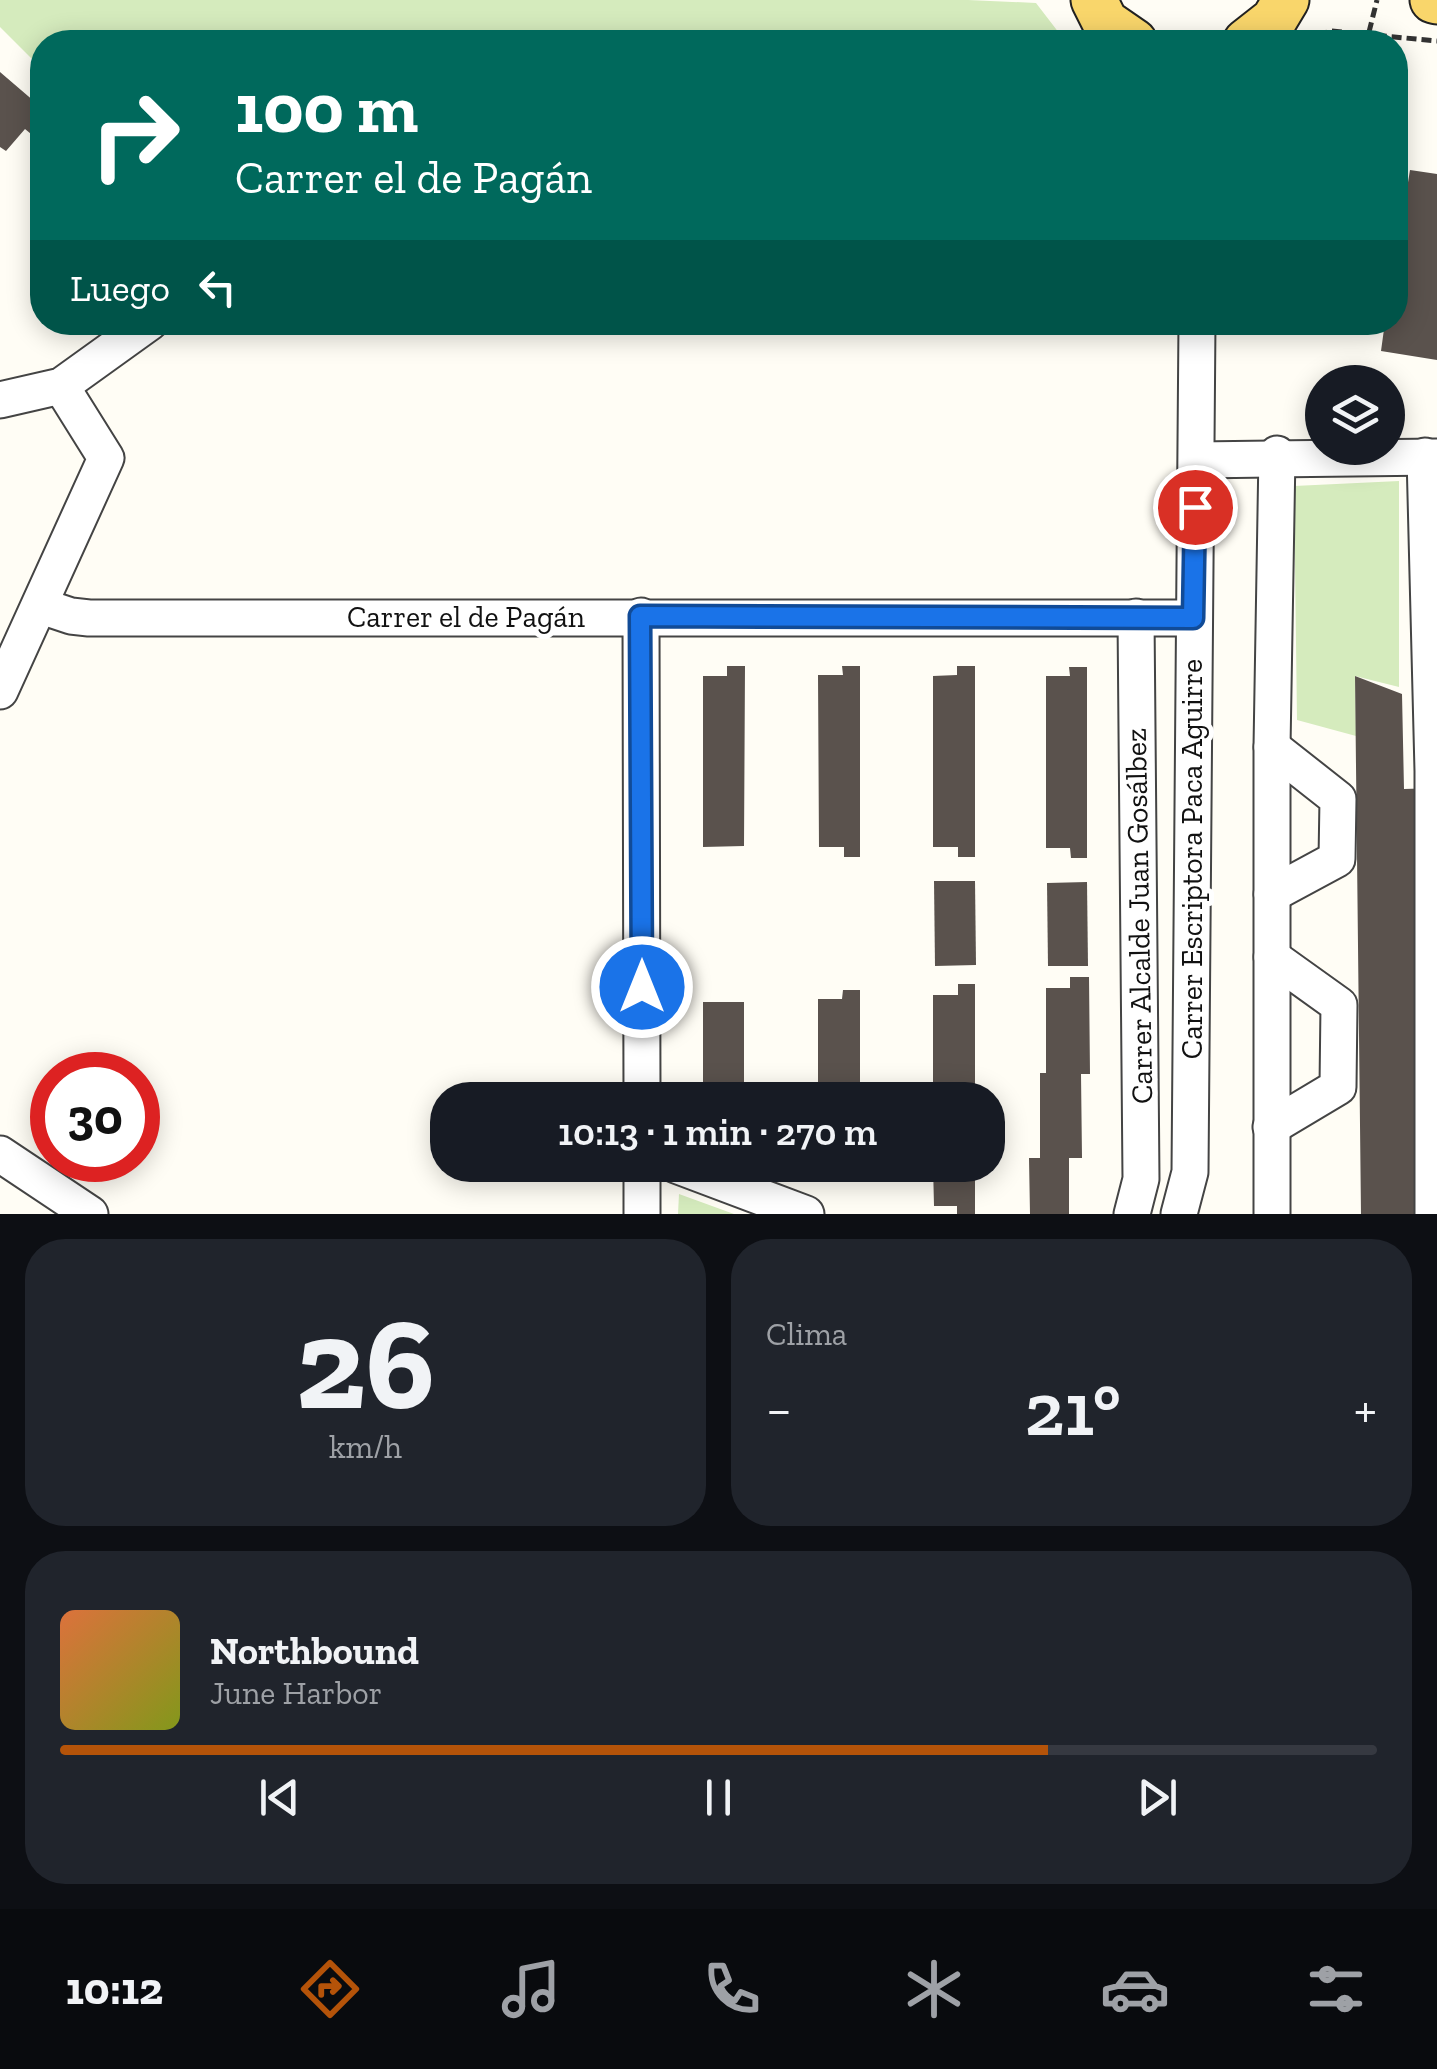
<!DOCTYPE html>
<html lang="es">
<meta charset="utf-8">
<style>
:root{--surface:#171b24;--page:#20242c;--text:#f1f3f6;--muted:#9ea1a6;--line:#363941;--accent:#b45309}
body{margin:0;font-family:"Zilla Slab",serif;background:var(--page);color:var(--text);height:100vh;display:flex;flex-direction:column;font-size:38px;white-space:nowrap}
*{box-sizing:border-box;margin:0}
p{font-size:32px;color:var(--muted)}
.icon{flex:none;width:55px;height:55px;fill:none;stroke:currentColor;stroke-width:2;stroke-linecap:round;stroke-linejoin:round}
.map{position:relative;height:1214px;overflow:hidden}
.panel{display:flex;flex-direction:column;gap:25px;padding:25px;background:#0d0f14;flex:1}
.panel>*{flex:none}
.top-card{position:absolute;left:30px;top:30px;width:1378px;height:305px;border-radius:40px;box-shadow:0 5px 25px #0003;background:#00695c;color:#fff;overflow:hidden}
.fabs{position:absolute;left:1305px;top:365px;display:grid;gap:20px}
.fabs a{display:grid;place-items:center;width:100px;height:100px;border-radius:50%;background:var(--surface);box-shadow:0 5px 25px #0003;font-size:50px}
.speed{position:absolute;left:30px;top:1052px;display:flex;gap:20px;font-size:50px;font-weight:700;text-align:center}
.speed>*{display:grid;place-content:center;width:130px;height:130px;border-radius:50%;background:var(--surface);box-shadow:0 5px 25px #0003;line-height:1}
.speed .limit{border:15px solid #d22;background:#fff;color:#111}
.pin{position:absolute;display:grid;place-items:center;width:85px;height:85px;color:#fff;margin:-42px;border:5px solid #fff;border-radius:50%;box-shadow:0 2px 10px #0007}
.me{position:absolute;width:110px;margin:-55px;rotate:0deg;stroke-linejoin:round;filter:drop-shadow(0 0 8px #0008)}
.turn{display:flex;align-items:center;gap:35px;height:210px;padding:0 40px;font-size:45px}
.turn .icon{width:130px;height:130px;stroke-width:2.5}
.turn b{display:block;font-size:70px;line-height:85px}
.then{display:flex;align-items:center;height:95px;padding:0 40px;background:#0003;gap:20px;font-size:38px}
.big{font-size:75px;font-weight:600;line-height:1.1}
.panel .widget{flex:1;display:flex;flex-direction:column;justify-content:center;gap:15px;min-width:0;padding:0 35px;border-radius:40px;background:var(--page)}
.panel .dial{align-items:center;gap:0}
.dial b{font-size:130px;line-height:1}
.song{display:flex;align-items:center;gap:30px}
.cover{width:120px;height:120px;border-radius:15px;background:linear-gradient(135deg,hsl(20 70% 55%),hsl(70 70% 35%))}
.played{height:10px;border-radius:5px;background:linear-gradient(90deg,var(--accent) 75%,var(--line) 75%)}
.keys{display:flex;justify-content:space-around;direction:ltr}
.heat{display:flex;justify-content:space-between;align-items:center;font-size:55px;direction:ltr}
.panel .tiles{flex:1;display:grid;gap:25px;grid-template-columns:1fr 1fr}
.widget:last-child{grid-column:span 2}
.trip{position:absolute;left:430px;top:1082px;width:575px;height:100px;border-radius:40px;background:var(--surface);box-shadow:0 5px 25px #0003;font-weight:600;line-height:100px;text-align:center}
.tabs{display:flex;height:160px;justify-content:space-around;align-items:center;background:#090b0e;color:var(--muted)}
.tabs .icon{width:70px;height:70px}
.tabs .selected{color:var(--accent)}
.tabs b{font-size:45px;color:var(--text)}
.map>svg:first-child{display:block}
.green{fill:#d5ebbd}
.building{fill:#5a524d}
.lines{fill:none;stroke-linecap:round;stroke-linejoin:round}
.minor-casing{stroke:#444;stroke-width:39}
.major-casing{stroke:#222;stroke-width:49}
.path{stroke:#333;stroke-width:5;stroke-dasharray:10 5;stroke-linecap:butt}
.minor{stroke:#fff;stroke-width:35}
.major{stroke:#f9d66b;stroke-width:45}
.route-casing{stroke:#114b97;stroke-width:25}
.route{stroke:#1a73e8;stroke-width:18}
.labels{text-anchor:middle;stroke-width:10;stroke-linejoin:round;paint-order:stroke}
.street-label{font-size:30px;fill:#111;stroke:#fff}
</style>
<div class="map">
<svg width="1437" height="1214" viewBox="0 0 1437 1214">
<rect width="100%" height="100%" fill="#fffdf5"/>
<!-- green -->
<g class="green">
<path d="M0 0H968L1036 3 1066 42H42V69L0 27Z"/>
<path d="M1399 481V687L1355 676 1356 736 1297 720 1294 486Z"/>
<path d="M679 1194 734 1214H678Z"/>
</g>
<!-- building -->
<g class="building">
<path d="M0 72 42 108V143L25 129 6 151 0 147Z"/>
<path d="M1410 170 1437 174V360L1381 351 1385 322H1395V263Z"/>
<path d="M727 666H745L744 846 703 847V676H727Z"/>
<path d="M842 666H860V857H844V847H819L818 675H843Z"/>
<path d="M957 666H975V857H958V847H933V676L957 675Z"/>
<path d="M1069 667H1087V858H1071L1070 848H1046V676H1070Z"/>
<path d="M1355 676 1402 694 1404 789 1437 788V1214H1361Z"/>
<path d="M934 881H975L976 965 935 966Z"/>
<path d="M1087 882 1088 966H1048L1047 883Z"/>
<path d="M1070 977H1089L1090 1074H1081L1082 1158H1069V1214H1030L1029 1158H1040V1073H1046V988H1070Z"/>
<path d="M958 984H975V1100H933V995H958Z"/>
<path d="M843 990H860V1100H818V999H842Z"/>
<rect x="703" y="1002" width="41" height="98"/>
<path d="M818 1165H860V1181H843L844 1171H818Z"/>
<path d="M933 1165H975V1214H957V1206H934Z"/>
</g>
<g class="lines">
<!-- minor casing -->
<g class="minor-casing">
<g id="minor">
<path d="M0 400 61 386 150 322"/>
<path d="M1425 456 1433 771V1214"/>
<path d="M1197 460 1437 457"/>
<path d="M41 606 71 616 89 618H1193"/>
<path d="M641 616 642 1100"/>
<path d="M0 691 106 458 61 386"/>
<path d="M1272 894 1337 859 1338 799 1272 747"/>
<path d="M1271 1127 1338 1087 1339 1005 1272 957"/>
<path d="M0 1154 90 1214"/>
<path d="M642 1165V1214"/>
<path d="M676 1165 806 1214"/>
<path d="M1132 1214 1141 1179 1136 617"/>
<path d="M1179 1214 1190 1172 1197 322"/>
<path d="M1272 1214V747L1277 454"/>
</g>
</g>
<!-- major casing -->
<g class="major-casing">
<g id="major">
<path d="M1094 0 1105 22 1134 42"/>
<path d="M1433 0 1437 1"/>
<path d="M1246 42 1274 20 1286 0"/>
</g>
</g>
<!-- path -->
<g class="path">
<path d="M1369 32 1377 0"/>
<path d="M1303 39 1331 31 1437 41"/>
</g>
<!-- minor -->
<use href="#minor" class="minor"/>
<!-- major -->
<use href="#major" class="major"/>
</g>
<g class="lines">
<!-- route casing -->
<g class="route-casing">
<path id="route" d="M642 987 640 616 1193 618 1195 507"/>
</g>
<!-- route -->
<use href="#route" class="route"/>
</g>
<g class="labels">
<!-- street labels -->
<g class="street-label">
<text x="466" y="627">Carrer el de Pagán</text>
<text transform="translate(1192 859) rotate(-90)" y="10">Carrer Escriptora Paca Aguirre</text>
<text transform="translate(1139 916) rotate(-91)" y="10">Carrer Alcalde Juan Gosálbez</text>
</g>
</g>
</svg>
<div class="fabs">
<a><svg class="icon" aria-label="layers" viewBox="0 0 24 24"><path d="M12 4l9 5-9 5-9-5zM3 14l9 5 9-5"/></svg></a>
</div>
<div class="speed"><div class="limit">30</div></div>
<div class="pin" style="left:1195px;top:507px;background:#d93025"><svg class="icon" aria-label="arrive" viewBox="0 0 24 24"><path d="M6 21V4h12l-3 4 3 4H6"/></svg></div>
<svg class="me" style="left:642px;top:987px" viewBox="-20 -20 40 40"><circle r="17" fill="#1a73e8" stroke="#fff" stroke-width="3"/><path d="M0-11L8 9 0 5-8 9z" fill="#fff"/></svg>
<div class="trip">10:13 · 1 min · 270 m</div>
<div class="top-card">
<div class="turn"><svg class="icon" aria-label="right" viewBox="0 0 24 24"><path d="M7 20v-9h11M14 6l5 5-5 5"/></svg><div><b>100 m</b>Carrer el de Pagán</div></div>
<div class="then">Luego<svg class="icon" aria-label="left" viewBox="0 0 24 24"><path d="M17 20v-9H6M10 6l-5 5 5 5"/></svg></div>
</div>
</div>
<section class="panel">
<div class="tiles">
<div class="widget dial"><b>26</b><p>km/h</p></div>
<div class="widget"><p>Clima</p>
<div class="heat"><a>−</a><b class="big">21°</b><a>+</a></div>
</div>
<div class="widget">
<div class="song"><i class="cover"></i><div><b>Northbound</b><p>June Harbor</p></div></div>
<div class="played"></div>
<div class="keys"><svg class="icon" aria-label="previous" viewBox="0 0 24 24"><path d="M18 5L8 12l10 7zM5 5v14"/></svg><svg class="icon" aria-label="pause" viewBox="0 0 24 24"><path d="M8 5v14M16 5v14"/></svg><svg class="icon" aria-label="next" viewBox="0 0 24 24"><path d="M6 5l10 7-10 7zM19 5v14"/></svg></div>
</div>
</div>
</section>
<nav class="tabs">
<b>10:12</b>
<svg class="icon selected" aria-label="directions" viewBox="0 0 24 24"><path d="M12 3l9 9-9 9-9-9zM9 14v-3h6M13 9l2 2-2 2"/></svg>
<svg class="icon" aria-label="music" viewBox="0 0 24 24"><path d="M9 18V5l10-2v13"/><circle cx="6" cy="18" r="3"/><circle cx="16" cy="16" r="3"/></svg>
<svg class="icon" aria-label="phone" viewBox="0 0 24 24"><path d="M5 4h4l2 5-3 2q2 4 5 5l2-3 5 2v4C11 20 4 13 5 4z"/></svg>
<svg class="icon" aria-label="climate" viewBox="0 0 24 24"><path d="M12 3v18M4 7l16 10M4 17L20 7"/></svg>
<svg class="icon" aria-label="car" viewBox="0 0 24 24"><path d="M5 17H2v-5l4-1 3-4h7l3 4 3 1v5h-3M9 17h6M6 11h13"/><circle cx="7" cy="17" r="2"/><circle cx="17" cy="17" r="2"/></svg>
<svg class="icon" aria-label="filters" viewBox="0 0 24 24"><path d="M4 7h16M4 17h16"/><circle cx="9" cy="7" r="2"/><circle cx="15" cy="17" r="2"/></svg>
</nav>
